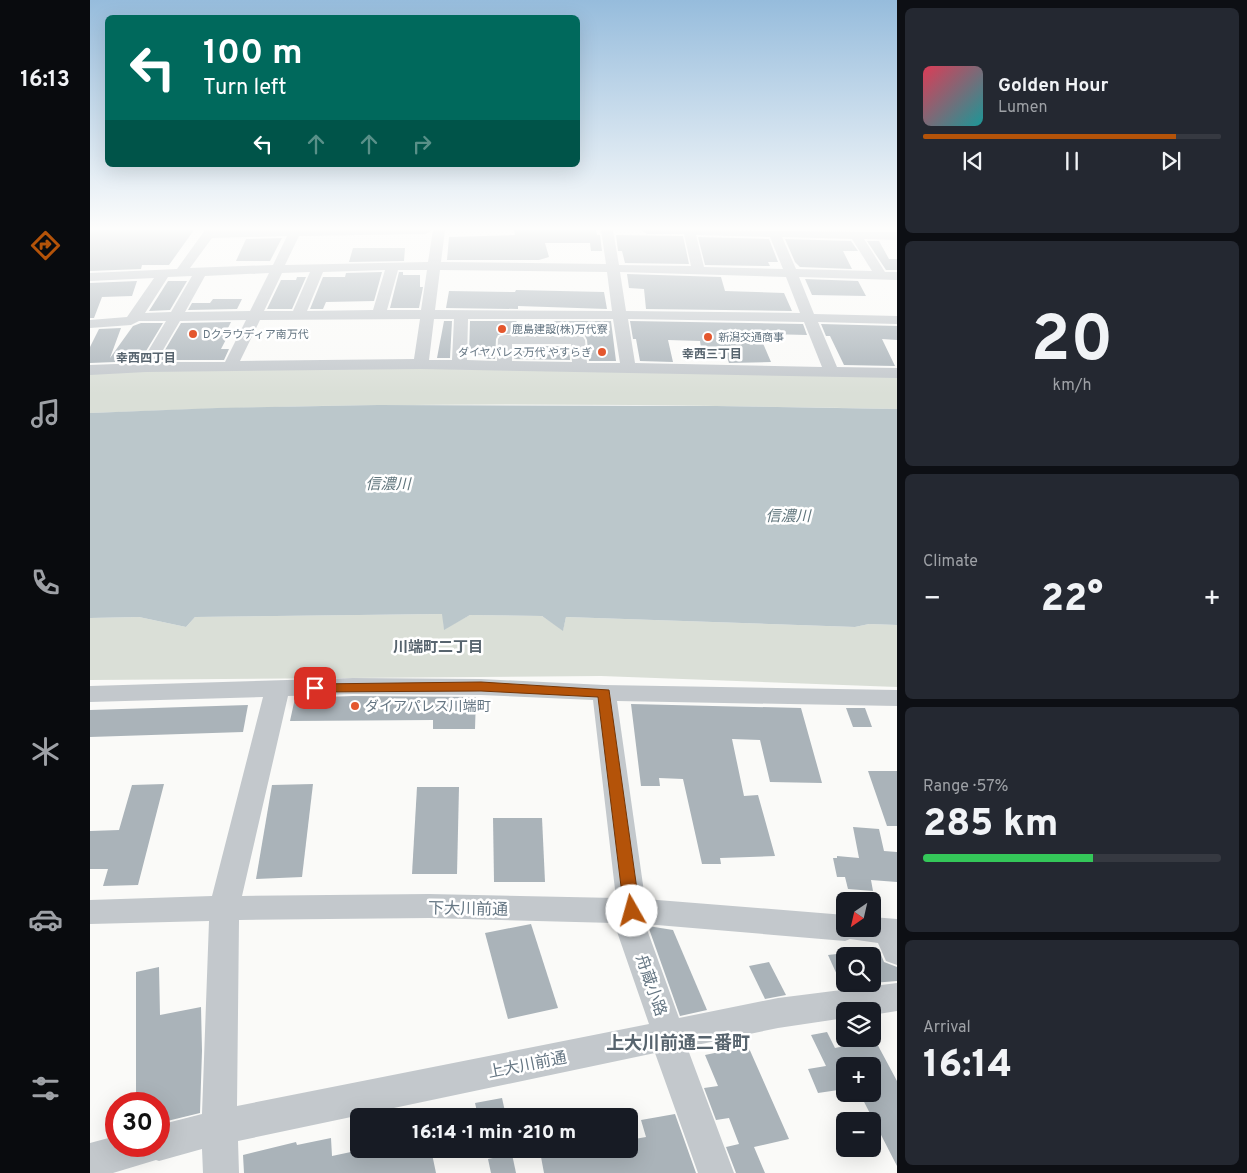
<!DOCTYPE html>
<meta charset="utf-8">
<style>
:root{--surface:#171b24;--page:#242831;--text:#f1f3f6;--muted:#9ea1a6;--line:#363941;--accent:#b45309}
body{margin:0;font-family:Overpass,"Noto Sans JP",sans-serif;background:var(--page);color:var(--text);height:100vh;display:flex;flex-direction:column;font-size:19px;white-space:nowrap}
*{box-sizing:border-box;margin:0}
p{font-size:16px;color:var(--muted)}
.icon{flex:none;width:28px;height:28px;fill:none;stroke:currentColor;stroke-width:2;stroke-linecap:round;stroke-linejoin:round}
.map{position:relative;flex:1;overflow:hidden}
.sheet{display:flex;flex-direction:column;gap:8px;padding:8px;background:#0d0f14;width:350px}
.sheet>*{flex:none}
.banner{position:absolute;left:15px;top:15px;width:475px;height:152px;border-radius:8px;box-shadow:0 5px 20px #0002;background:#00695c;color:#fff;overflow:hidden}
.needle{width:32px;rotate:214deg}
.controls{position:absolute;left:746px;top:892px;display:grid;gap:10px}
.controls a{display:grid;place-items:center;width:45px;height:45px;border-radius:8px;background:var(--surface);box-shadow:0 5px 20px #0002;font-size:25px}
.speed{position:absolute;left:15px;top:1092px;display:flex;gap:10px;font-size:25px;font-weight:700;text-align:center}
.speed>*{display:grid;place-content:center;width:65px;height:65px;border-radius:50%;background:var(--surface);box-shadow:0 5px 20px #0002;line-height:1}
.speed .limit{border:8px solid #d22;background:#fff;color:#111}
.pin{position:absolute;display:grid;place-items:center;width:42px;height:42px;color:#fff;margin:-21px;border-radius:10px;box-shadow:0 2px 8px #0006}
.me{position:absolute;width:55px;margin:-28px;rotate:353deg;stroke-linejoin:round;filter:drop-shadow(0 0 4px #0008)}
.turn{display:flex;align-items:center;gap:18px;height:105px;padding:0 15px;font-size:22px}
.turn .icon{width:65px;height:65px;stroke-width:2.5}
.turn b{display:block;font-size:35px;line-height:42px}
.lanes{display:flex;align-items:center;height:48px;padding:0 15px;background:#0003;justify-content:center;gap:25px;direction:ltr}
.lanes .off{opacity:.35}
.big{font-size:38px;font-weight:800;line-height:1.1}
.sheet .widget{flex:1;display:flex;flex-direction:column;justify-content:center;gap:8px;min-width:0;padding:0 18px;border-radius:8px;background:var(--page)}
.sheet .dial{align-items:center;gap:0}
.dial b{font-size:65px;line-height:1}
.song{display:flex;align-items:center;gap:15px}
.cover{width:60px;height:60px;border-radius:8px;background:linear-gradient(135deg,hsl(350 70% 55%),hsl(180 70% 35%))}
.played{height:5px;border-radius:2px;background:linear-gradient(90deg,var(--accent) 85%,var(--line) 85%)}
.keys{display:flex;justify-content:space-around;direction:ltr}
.heat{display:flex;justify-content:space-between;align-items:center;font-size:28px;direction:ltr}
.charge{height:8px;border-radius:4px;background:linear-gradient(90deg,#34c759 57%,var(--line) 0)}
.trip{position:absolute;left:260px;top:1108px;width:288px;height:50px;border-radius:8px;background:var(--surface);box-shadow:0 5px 20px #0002;font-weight:800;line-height:50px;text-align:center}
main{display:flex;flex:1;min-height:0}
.dock{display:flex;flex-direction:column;width:90px;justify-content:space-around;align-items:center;background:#090b0e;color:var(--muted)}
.dock .icon{width:35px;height:35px}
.dock .selected{color:var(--accent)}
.dock b{font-size:22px;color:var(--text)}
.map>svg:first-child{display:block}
.green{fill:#dadfd7}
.water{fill:#bbc7cb}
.building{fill:#aab3b9}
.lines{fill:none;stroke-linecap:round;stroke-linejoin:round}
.minor{fill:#c3c8cc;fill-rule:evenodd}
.route{fill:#b45309;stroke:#753606}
.poi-dot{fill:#e4572e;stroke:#fff;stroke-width:2}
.labels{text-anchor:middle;stroke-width:5;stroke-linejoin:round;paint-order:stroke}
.far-poi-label{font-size:11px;fill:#657683;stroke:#fff;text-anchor:start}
.far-neighbourhood-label{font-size:12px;font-weight:bold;fill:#57646e;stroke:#fff}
.poi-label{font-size:14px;fill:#657683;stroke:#fff;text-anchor:start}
.water-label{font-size:15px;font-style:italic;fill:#60757c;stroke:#fff}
.neighbourhood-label{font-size:15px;font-weight:bold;fill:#57646e;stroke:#fff}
.near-street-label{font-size:16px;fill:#657683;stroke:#fff}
.near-neighbourhood-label{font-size:18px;font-weight:bold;fill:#57646e;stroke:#fff}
</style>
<main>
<nav class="dock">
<b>16:13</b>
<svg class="icon selected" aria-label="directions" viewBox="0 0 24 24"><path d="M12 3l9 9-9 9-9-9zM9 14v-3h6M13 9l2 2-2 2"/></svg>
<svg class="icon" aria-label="music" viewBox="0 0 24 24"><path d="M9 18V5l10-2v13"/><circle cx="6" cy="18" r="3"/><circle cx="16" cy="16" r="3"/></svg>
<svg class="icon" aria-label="phone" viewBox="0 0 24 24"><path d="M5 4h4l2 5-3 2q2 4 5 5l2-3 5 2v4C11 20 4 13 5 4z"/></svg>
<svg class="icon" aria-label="climate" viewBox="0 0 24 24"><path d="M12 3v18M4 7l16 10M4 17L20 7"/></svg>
<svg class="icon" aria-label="car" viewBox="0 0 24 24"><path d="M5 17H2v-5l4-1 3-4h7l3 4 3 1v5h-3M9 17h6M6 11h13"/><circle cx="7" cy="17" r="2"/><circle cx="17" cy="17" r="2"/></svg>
<svg class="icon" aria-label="filters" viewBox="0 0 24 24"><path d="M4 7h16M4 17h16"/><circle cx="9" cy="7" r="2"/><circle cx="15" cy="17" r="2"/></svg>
</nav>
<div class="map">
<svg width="807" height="1173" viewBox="0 0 807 1173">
<rect width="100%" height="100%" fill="#fafaf8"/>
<!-- green -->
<g class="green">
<path d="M235 368 807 373V409C538 404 269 401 0 413V372Z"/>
<path d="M353 614 354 629 380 615 452 616 473 630 476 617 765 627 779 624 807 625V687L511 676 0 680V618L49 617 96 627 105 617Z"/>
</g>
<!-- water -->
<path class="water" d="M288 405 626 406 807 409V625L779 624 765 627 476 617 473 631 452 616 380 615 354 630 352 614 105 617 96 627 49 617 0 618V413L127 408Z"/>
<!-- building -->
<g class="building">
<path d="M0 230H104L79 265H52L51 269 0 271Z"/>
<path d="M424 230H506L507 235H510L512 251H501L500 243H455L459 257 449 260H357L359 237 425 235Z"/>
<path d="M526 235 593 236 599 264 535 263 532 251H528Z"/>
<path d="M608 237 679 239 688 262H678L680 266 615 265Z"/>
<path d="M192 238 180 261H146L156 239Z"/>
<path d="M695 239 761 241 768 251H753L762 269 710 267 705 262Z"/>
<path d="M777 241H789L799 259H807V270H796Z"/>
<path d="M263 248H315L314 261 259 262Z"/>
<path d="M292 272 284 301 236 302 233 309H220L233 277H255L256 273Z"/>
<path d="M309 272H313V275H330V287H333L329 308H300Z"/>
<path d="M537 274 631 277 635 291 694 293 702 311 556 309 554 289 539 288Z"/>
<path d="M207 277H216L202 309H177L191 280H206Z"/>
<path d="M715 279 768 281 776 296 722 295Z"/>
<path d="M47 281 42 296 12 297 4 318H0V283Z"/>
<path d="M78 281H97L80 310 59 311Z"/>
<path d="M426 290 514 292 517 309 428 306V309L356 308 359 291 425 292Z"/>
<path d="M123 299H152L147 309 98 310 102 303H120Z"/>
<path d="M354 321H362L360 358H347Z"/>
<path d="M380 321H427L426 333 408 335 406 339 405 359H394V355H379Z"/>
<path d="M464 321H521L526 361H499L497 340 495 336 465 334Z"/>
<path d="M540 321 713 324 717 335 678 334 680 342 672 341 681 362 639 363 636 354 612 353 610 341 578 340 583 362 550 361 546 339H543Z"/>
<path d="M141 322 138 328H142L131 349H139L134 360H69L91 323Z"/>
<path d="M51 323H73L50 361 0 363V347L9 329 31 328 20 358 43 326Z"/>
<path d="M731 324 807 326V340L792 339 805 366 754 365 740 336H736Z"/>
<path d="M424 346H479L480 360 424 359Z"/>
<path d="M263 696 386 697 385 729H343V720L200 721 205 698Z"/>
<path d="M541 704 711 708 732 783 680 782 670 740 642 739 654 796 668 795 685 856 630 858 631 864H612L593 779 569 778 570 786H551Z"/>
<path d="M158 705 153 732 0 737V710Z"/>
<path d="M756 708H775L782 727H763Z"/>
<path d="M778 771H807V826H797Z"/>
<path d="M74 784 48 885 13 886 18 869H0V831L29 830 42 785Z"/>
<path d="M223 784 212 877 166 879 182 785Z"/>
<path d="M327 787H369L367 874H322Z"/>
<path d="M403 818H452L455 882H404Z"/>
<path d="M763 827 789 829 794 851 807 852V882L781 880 783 891 758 889 755 877H747L743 858H747V856L769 858Z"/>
<path d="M441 924 468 1008 418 1019 395 933Z"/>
<path d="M558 926 583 930 617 1010 590 1016Z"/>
<path d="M782 950H789L794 962 807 967V981L782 983Z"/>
<path d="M755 953V988H753L738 955Z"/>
<path d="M679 962 696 995 675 999 659 966Z"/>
<path d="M69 967 70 1015 111 1007 112 1051 110 1113 69 1123V1104H46V972Z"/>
<path d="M737 1032 745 1048 785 1040 807 1081V1166L770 1094H782V1066H746L755 1089 728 1093 718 1069 736 1066 721 1035Z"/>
<path d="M658 1046 699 1139 664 1147 675 1173H646L636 1147 649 1144 639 1118 626 1120 614 1088 628 1086 615 1055Z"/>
<path d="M412 1098 416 1116H388L385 1103Z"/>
<path d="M585 1114 606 1173H454L451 1157 495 1149H539V1140L556 1137 551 1120Z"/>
<path d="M241 1138 242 1156 275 1149H341L346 1173H154L153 1155 206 1142 207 1145Z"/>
<path d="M422 1154 426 1173H401L398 1159Z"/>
</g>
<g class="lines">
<!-- minor -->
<g class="minor">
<path d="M115 230H342L336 234 209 236 195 265 338 262 343 230H355L351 262 516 264 511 230H523L529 265 601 266 594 234H557L551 230 807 232V240L774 239 795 272H807V280L709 277 724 314 807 316V324L728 322 747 367 807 368V378L331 369 56 372 0 375V365L51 363 76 321H49L41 325 0 328V320L37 317 64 278 0 281V273L87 269ZM606 235 680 237 693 269 614 267ZM197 236 183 265 100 268 122 238ZM692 237 762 239 782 271 706 269ZM295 270 283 310 217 311 233 272ZM308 270H337L331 310H297ZM350 270 517 272 522 311 345 310ZM220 272 203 311H174L192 273ZM530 272 696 277 710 313 536 311ZM179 273 160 311 95 312 115 276ZM102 276 81 312 55 313 78 277ZM330 319 324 359 150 361 170 320ZM344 319H364L362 360H339ZM378 319H523L530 363H497L495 340 493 337 488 336 415 335 410 336 408 339 407 361 377 360ZM538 319 714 322 732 367 545 363ZM156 320 135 362H66L90 321ZM422 344H481L482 362 422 361Z"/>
<path d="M263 678 391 679 514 685 807 690V706L527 701 555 899 755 915V929H782V917L807 919V965L796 961 788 943 760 939 755 941 555 924 589 1018 688 998 807 983V1011L782 1015V1011H755V1018L688 1028 597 1047 644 1173H608L565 1053 148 1141 149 1173H113L112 1149 69 1161 66 1160 23 1173H0V1143L26 1136V1146H69V1125L112 1114 119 921 0 924V900L122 896 173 697 0 702V686ZM263 694 391 695 503 700 526 898 339 894 152 896 198 696ZM339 918 524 923 559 1024 147 1106 149 920Z"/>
</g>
</g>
<!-- sky -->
<linearGradient id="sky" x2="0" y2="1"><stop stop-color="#96bcdc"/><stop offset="0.58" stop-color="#fdfdfc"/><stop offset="1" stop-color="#fdfdfc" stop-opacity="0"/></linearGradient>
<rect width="807" height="394" fill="url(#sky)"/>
<!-- route -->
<path class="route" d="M391 682 519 690 550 911 548 916 542 918 537 916 534 911 508 697 391 691 225 692 219 688 225 684Z"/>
<!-- markers -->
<g class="poi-dot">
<circle cx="412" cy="329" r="5"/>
<circle cx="103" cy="334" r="5"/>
<circle cx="618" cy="337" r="5"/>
<circle cx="512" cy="352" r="5"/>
<circle cx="265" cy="706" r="5"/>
</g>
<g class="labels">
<!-- far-poi labels -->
<g class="far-poi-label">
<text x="422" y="333">鹿島建設(株)万代寮</text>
<text x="113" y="338">Dクラウディア南万代</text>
<text x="628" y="341">新潟交通商事</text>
<text x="502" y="356" text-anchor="end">ダイヤパレス万代 やすらぎ</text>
</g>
<!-- far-neighbourhood labels -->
<g class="far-neighbourhood-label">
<text x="622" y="358">幸西三丁目</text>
<text x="56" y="362">幸西四丁目</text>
</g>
<!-- poi labels -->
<g class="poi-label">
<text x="275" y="711">ダイアパレス川端町</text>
</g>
<!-- water labels -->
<g class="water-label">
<text x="298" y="489">信濃川</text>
<text x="698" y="521">信濃川</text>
</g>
<!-- neighbourhood labels -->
<g class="neighbourhood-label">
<text x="348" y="652">川端町二丁目</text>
</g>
<!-- near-street labels -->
<g class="near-street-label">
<text transform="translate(378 908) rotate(1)" y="6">下大川前通</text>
<text transform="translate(562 985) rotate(71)" y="6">舟蔵小路</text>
<text transform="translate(437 1064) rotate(-11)" y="6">上大川前通</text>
</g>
<!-- near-neighbourhood labels -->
<g class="near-neighbourhood-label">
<text x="588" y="1049">上大川前通二番町</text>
</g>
</g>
</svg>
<div class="controls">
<a><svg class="needle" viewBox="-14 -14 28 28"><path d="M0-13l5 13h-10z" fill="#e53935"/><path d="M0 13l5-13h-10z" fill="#9ea1a6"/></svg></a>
<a><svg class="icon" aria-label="search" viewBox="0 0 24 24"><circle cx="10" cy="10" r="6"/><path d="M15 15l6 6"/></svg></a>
<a><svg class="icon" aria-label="layers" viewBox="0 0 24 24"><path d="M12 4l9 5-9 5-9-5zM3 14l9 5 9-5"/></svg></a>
<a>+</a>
<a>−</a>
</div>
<div class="speed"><div class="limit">30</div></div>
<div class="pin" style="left:225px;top:688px;background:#d93025"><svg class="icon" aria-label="arrive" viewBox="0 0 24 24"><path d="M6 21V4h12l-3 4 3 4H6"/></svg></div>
<svg class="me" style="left:542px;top:911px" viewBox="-20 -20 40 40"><circle r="19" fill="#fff"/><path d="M0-13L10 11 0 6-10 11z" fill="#b45309"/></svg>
<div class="trip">16:14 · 1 min · 210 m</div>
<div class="banner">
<div class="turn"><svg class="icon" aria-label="left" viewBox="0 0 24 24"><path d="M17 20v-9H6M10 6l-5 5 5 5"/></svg><div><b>100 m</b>Turn left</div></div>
<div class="lanes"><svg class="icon" aria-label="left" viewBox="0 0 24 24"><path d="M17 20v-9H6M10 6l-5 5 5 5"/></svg><svg class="icon off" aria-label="ahead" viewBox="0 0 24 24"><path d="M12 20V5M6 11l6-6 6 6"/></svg><svg class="icon off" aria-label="ahead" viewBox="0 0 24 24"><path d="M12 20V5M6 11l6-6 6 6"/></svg><svg class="icon off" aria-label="right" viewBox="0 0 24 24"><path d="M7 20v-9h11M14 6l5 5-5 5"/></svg></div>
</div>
</div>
<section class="sheet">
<div class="widget">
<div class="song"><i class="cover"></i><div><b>Golden Hour</b><p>Lumen</p></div></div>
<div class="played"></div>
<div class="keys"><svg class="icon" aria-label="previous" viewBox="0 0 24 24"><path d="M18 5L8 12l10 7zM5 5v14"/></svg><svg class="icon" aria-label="pause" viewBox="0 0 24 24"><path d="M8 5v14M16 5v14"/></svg><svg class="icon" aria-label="next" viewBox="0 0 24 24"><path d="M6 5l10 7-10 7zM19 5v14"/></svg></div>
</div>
<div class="widget dial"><b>20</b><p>km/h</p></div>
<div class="widget"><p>Climate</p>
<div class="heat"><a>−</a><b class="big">22°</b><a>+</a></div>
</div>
<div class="widget"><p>Range · 57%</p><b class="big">285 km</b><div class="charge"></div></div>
<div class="widget"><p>Arrival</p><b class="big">16:14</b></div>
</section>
</main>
